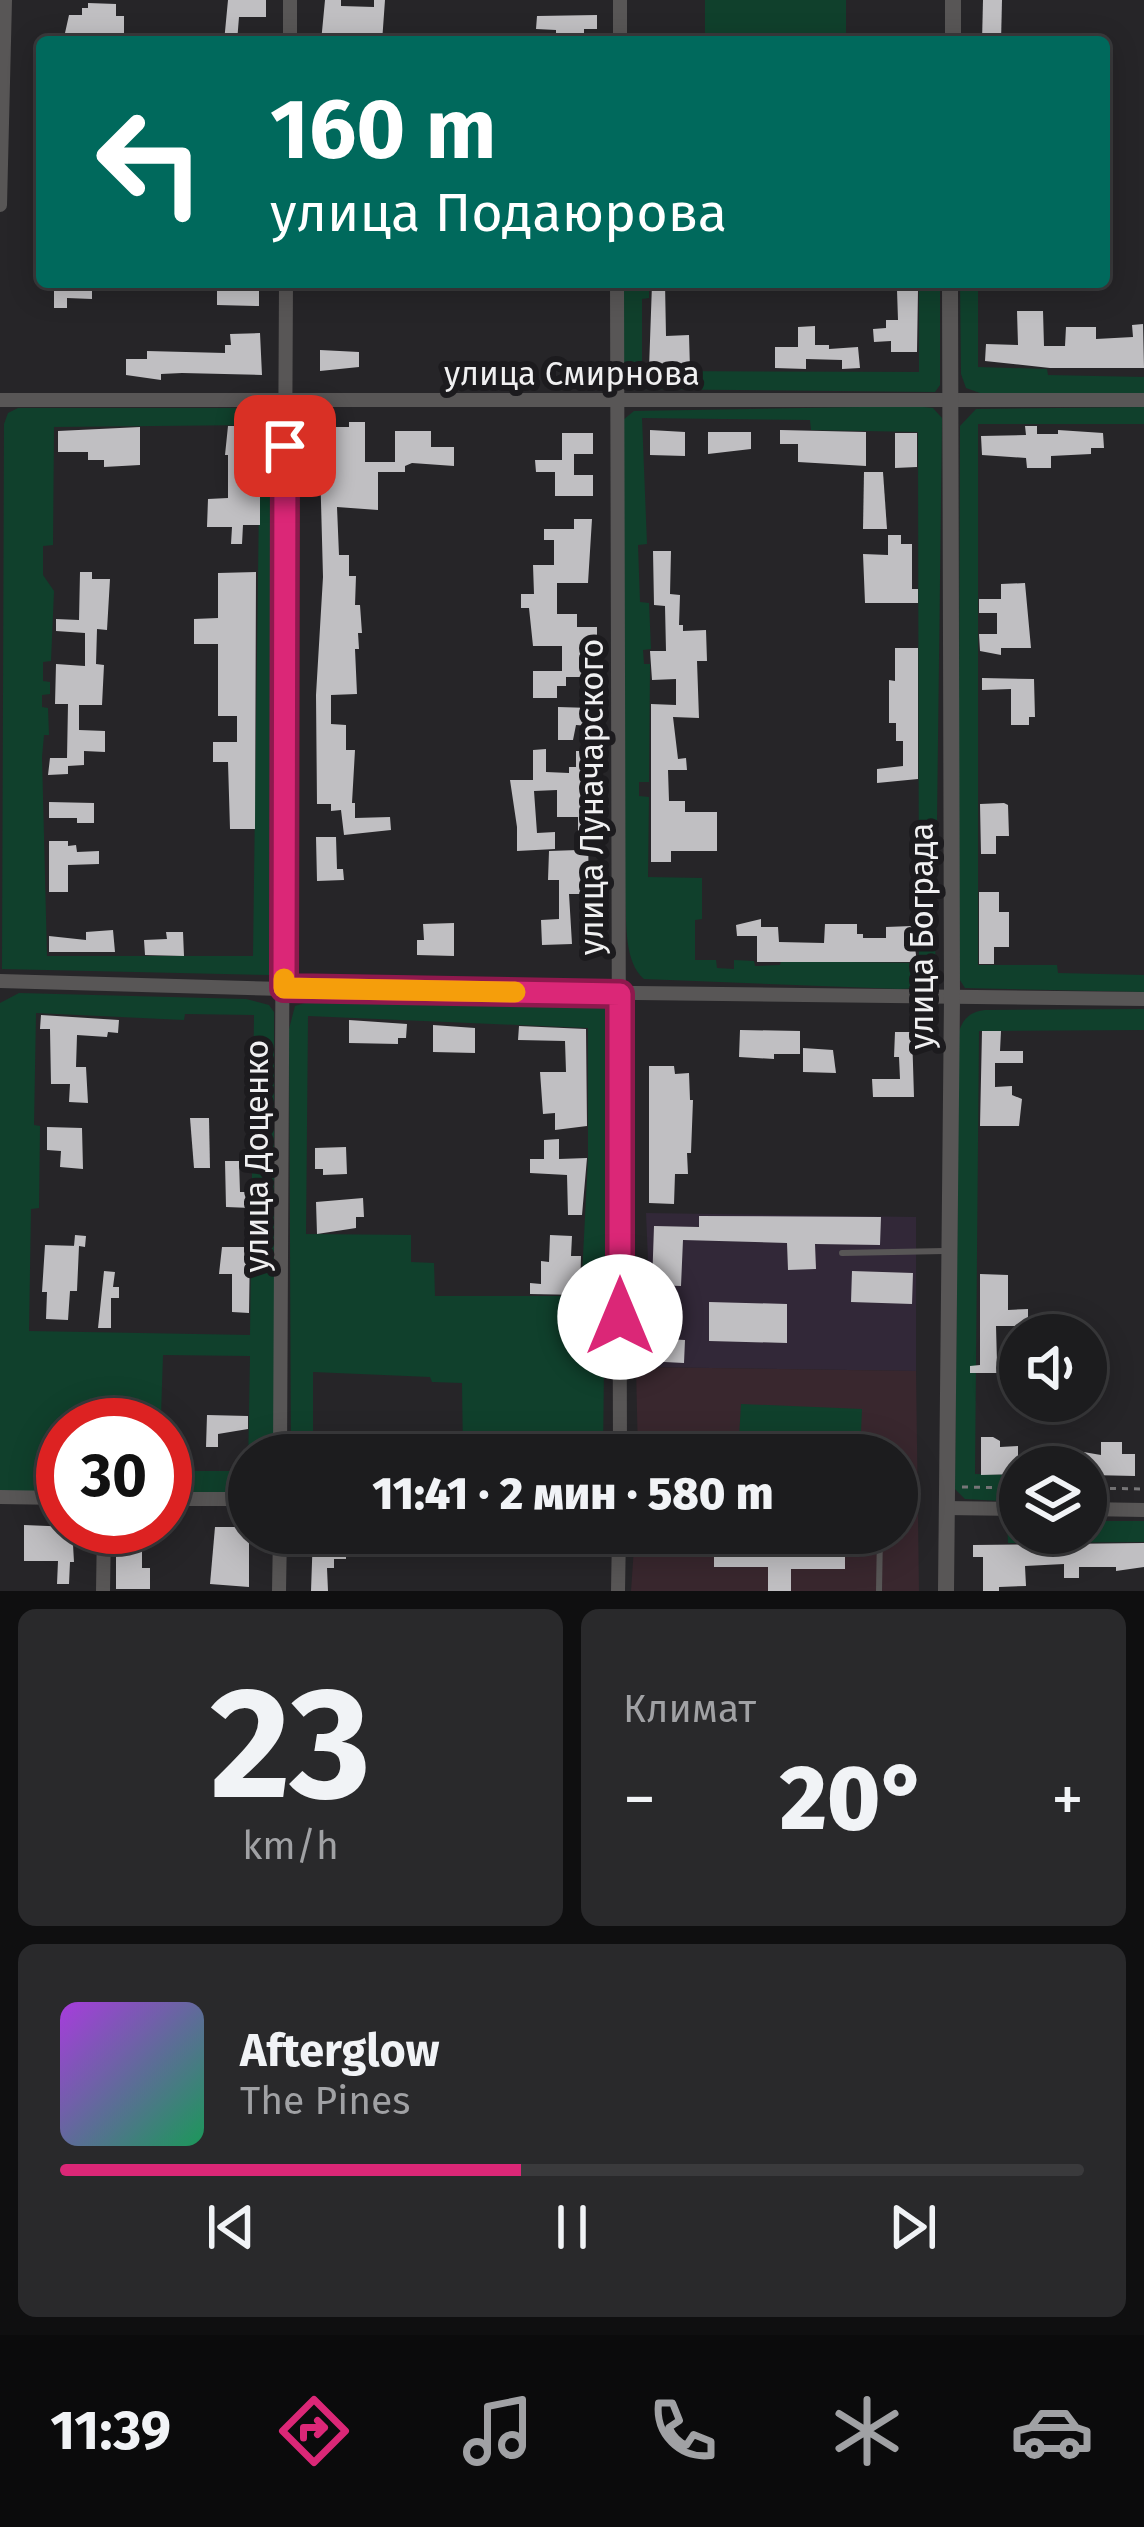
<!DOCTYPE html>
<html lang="ru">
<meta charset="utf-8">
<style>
:root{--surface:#1c1c1e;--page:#29292b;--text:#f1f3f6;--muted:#a0a1a4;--line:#3a3a3c;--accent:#db2777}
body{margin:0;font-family:"Fira Sans",sans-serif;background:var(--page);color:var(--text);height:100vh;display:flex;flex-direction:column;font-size:45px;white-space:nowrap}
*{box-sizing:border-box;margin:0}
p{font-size:39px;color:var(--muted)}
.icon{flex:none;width:66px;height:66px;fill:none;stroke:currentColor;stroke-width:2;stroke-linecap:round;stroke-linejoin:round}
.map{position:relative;height:1591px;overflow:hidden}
.side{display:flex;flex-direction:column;gap:18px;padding:18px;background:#0f0f10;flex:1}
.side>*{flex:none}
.top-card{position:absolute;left:36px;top:36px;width:1074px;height:252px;border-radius:12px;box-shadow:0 6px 30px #0003,0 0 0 3px var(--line);background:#00695c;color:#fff;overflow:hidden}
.tools{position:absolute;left:999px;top:1314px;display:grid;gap:24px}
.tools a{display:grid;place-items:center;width:108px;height:108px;border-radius:50%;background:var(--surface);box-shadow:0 6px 30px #0003,0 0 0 3px var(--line);font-size:60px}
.speed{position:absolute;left:36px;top:1398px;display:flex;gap:24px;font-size:60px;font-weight:700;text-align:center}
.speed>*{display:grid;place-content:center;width:156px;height:156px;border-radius:50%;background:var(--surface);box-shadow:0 6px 30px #0003,0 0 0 3px var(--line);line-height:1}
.speed .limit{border:18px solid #d22;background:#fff;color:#111}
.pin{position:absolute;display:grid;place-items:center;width:102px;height:102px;color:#fff;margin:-51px;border-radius:24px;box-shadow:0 6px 18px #0006}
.me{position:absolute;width:132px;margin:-66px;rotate:0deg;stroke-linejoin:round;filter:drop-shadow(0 0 9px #0008)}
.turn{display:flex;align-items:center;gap:42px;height:252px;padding:0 36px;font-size:54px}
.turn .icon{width:156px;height:156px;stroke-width:2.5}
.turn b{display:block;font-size:84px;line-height:102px}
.big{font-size:90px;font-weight:800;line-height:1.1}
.side .widget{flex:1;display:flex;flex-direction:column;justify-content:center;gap:18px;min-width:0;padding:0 42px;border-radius:18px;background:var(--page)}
.side .dial{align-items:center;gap:0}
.dial b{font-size:156px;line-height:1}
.song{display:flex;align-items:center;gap:36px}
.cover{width:144px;height:144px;border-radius:18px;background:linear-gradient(135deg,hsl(280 70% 55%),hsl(150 70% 35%))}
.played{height:12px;border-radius:6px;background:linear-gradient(90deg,var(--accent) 45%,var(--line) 45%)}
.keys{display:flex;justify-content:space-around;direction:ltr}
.heat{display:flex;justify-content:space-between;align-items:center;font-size:66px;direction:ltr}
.side .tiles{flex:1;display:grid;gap:18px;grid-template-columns:1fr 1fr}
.widget:last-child{grid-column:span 2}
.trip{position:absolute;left:228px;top:1434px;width:690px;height:120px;border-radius:60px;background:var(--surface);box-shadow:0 6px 30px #0003,0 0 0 3px var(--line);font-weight:800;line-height:120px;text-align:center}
.dock{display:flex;height:192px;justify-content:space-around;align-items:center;background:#0b0b0c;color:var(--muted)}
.dock .icon{width:84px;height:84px}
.dock .selected{color:var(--accent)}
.dock b{font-size:54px;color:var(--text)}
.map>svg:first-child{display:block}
.industrial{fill:#322838}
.education{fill:#39272e}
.green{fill:#10402c;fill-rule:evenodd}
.building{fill:#c0bfc2}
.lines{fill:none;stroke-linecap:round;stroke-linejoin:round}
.path{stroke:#777678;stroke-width:3;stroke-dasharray:6 6;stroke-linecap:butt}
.service{stroke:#585656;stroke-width:6}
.minor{stroke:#585656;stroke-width:14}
.tertiary{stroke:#585656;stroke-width:16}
.route-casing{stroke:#8e194d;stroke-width:30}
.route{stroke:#db2777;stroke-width:21}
.slow{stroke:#f59e0b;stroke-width:21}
.labels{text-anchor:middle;stroke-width:12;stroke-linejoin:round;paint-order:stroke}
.street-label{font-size:33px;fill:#f0f0f1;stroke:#1c1b1e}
</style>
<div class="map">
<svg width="1144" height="1591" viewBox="0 0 1144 1591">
<rect width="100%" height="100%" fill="#262528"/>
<!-- industrial -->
<path class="industrial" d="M646 1213 916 1217V1371L636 1367 638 1285 649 1284Z"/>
<!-- education -->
<path class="education" d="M636 1367 916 1371 919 1591H631L635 1533H897V1455H638Z"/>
<!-- green -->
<g class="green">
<path d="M705 0H846V39L705 40Z"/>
<path d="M623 282H649V298L642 299V376H665L666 371 919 372V282H940V385L935 392 626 389 622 382Z"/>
<path d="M960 282H978V367L1047 369 1048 375 1144 377V394L980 393 966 388 961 374Z"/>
<path d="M914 406 933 408 942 418 935 981 923 988 899 989 644 979C624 962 627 924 625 899L623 420 634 411ZM642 418 810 420 811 430 918 432 919 963 781 961 780 965 755 966 754 961 734 960V969L717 968 716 960H695V920L702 919V878L648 877 649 797 639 796V782H649L650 664H644L643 650 651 649 649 603 640 602 638 545 647 544Z"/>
<path d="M1144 407V424H978V965H1057L1058 973 1144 975V992L965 988 958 977 960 426 976 409Z"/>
<path d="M18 408H269L277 413 276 968 270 975 2 969 4 424 8 413ZM260 425 253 956H47L42 757 44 735H49L48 708 42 707V695L50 694V682L43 681V662L51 661 54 591 43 575V546L53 545 54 427Z"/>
<path d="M19 993 246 999 269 1005 274 1012V1455H249V1493H165V1471H248L250 1356 163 1355 161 1415 118 1414 117 1425H63V1492L0 1493V1003ZM36 1013 184 1020 185 1014 254 1015 250 1335 29 1331 31 1209 39 1208 40 1126 34 1125Z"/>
<path d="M315 1000 596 1003 608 1009 603 1455H463L462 1383 432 1382 430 1377 313 1372V1455H291L289 1029 295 1006ZM308 1016 588 1028V1158L581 1296H435L434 1263 411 1262V1235L306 1234Z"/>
<path d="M1144 1009V1030L979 1031 975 1474 1020 1475V1502L965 1499 955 1489 959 1031C964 1017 971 1012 985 1010Z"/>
<path d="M741 1404 862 1409 860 1455H738Z"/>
<path d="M1007 1521H1020V1533H1086V1521H1144V1542L1008 1543Z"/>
</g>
<!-- building -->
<g class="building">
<path d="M228 0H266V17H239L237 42H224Z"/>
<path d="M325 0H341V6L374 7V0H385L382 42H321Z"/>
<path d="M983 0H1002L1001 42H982Z"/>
<path d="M88 3 116 4V16H124V34L100 33V37L84 36V42H63L69 15H82V8H88Z"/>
<path d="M597 15V29H584V35L556 37V30L536 29 537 16Z"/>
<path d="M54 282H92V299L67 298V308H54Z"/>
<path d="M217 282H259V306L217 305Z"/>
<path d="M665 283 666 336 689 335 690 369H649L652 284Z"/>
<path d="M897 290H918L917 352H891V341L874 342 873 329 886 328V320H898Z"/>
<path d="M1017 311H1043L1044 346H1065L1066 327H1096V339L1133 337 1132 325 1143 324 1144 368H1050L985 361 986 344 1018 345Z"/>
<path d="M815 326V345H829V349L858 347 860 368 842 369V360L806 359V369L775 368V347H798V327Z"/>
<path d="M260 333 262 375 182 373 161 374V380L126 375V359H147V351L225 353V345H231L230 334Z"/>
<path d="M320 350 359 352V367L320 371Z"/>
<path d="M349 422H365V462H395V431H431V447H454V466L412 463 405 466V472H378V510L337 507 339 555H349V576H356L355 605H360L362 633H358L359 649H355L357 694 331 695V724L346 725V750H355L352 803H355V818L390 817 391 830 344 835 341 810 331 811V804H317L316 695 323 577 319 427H349Z"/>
<path d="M228 426H260V525H243L242 544H231L232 527H207L208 499 228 498V455H225Z"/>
<path d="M1025 426H1037V434H1058V430L1103 433 1104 448H1091V454L1051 456V468H1027L1026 458 982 455 981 436 1026 435Z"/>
<path d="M140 427V465L104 467V460H88V452H58V431Z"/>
<path d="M650 430 685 432V456L650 455Z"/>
<path d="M780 430 866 432V466L798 462V444H780Z"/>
<path d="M708 432H751V449L708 454Z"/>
<path d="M562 433H593V454H574V475H593V496H555V472H536L535 460H562Z"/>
<path d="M895 433H917V467L895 468Z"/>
<path d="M864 472H883L887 529H863Z"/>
<path d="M574 519H592L588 583H557V614H577V627H597V638H592L591 677H566V686H557V698H533V671H562V646H533L529 608H521V594H534L533 565H554V540H544V529H574Z"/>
<path d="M888 535H901V544H912V589H918V603H865L863 554 888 555Z"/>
<path d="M653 551H671L670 594 680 595 679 625H683V631L706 630 707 661H697L699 718 673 717 678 759 686 758 687 770H668L669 801H685V812H717V851H671V862H651V704L676 705V679L652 680 650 651H666L665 606 654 605Z"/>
<path d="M80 572H92V579H110L107 630 97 629 96 664 104 665 102 705H79V730L105 731V752L84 751V765L68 766V774L48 775 50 758H67L68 704H55L56 664 85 666V633L56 631V619L79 620Z"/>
<path d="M256 572 255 829H230L228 762H213V742H237V716H218V644H194V619L218 618V573Z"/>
<path d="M1025 583 1031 648H1001V655L980 651 979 634H997V613H979V599H1001V584Z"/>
<path d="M895 648H918V779L877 783V769L903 766V741H896V723H889V680L895 681Z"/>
<path d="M982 678 1034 679 1035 717H1029V725H1011V689L982 690Z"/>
<path d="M558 707 591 708 590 726 576 725 573 740H558Z"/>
<path d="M546 749V772L569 773V767H576V751H596L594 814 588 837 589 894H569L572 944 542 945 541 920 559 919V880H548L549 851 578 850V817H557V790L534 791 537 833 555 832V849L517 851V827L510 780H533V750Z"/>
<path d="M49 802 94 803V823H77V818H49Z"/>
<path d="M1004 803 1008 805 1009 836H996V854H981L980 804Z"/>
<path d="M316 837H336L337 869H343L344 880 317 881Z"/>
<path d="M49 841H68V846L76 845 77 852 99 851V864L68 865V892H49Z"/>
<path d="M979 892H999V912H1009V947H994V964H979Z"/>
<path d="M761 919V927H778L779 942 824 943 825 924H857V934H863V938H886V927L912 926 917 962H757V936H737L736 925Z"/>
<path d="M454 923V956L417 955V940H424L423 924Z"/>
<path d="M113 930 115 952H49V936L86 940V932Z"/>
<path d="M166 932H183L184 956 145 955 144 940 167 939Z"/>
<path d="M41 1015 119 1020 118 1033 108 1032 107 1037 77 1035 76 1067H86L88 1103 69 1102 70 1084H51L50 1029H40Z"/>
<path d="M349 1020 407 1024 406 1038H398V1044L349 1043Z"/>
<path d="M433 1025 475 1028V1053L433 1052Z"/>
<path d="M519 1026 586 1029 587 1126 555 1130V1113L543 1114 540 1072H566L565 1041 518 1040Z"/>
<path d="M740 1030 800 1031V1054H774V1059L739 1057Z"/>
<path d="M982 1031H1001L1000 1051H1023V1063H995V1087L1012 1086V1095L1022 1099 1019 1126H980Z"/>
<path d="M895 1032H912L914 1097H873L872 1079H900L899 1057H894Z"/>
<path d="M803 1048 833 1050 836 1073 803 1072Z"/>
<path d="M649 1066H674L675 1074 689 1073 690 1100H693L691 1153H687L688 1174H675L674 1204 649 1203Z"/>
<path d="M190 1118H209L210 1168H194Z"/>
<path d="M47 1127 82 1128 83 1169 60 1167 61 1151 47 1150Z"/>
<path d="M559 1139V1159L587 1158 582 1215H568L567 1175 530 1173V1159H544V1140Z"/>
<path d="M346 1147 347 1174 323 1175V1169H315V1148Z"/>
<path d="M225 1161H239L240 1192H251V1208L226 1207Z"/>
<path d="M363 1198 364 1217H356V1228L317 1234 316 1202Z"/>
<path d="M699 1216 881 1217 880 1245 815 1244 816 1269 788 1270 787 1243 683 1240 681 1286 652 1285 654 1226 699 1227Z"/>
<path d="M75 1235 86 1236 85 1247 79 1246 77 1291H70L68 1320 46 1319 47 1292H42L45 1245 79 1246H74Z"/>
<path d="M550 1235 572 1236 571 1256H581L580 1295 530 1294V1283L541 1284V1261L549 1262Z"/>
<path d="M222 1247H250L249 1313 232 1312V1274H219Z"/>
<path d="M104 1271 115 1272 113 1287H119V1298H111V1328H98Z"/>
<path d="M852 1271 913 1273 912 1304 851 1302Z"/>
<path d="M980 1274 1008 1275V1310L1028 1309V1326H996L997 1363 1009 1361V1373H970V1366L980 1365Z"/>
<path d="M709 1302 787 1304V1343L709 1341Z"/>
<path d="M647 1309 666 1310 665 1339 685 1340 684 1363 645 1361Z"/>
<path d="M207 1415 248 1416V1429L218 1434V1447H206Z"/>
<path d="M981 1437H993L1000 1441V1447L1018 1446V1474L981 1475Z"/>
<path d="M1101 1442H1122V1454H1135V1476L1091 1475V1467H1060V1448L1101 1455Z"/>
<path d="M24 1525 72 1527 74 1562H70L69 1584H57L58 1561H24Z"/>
<path d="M116 1527 142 1530V1568H150V1589H116Z"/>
<path d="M215 1527H249V1587L210 1584Z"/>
<path d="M313 1533H346V1559H334V1568H327L328 1591H311Z"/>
<path d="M714 1540H845V1569H791V1591H768V1567H714Z"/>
<path d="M1144 1543V1567L1116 1571V1567H1079V1578H1064V1564L1025 1566 1026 1586 999 1587V1591H983V1557H973V1545Z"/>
</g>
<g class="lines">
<!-- path -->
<g class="path">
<path d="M962 1487 1020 1488"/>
<path d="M1086 1488 1144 1489"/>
</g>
<!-- service -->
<g class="service">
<path d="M842 1253 944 1251"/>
<path d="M879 1591 880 1533"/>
</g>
<!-- minor -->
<g class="minor">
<path d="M290 42V0"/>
<path d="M620 42V0"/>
<path d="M0 205 5 0"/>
<path d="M617 282 620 1455"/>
<path d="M0 400H1144"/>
<path d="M0 981 284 989 1144 999"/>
<path d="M280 1455 286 282"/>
<path d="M0 1497 63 1498"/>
<path d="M165 1499H249"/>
<path d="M946 1508 1020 1509"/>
<path d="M1086 1509 1144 1510"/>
<path d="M103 1591 104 1527"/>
<path d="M279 1591 280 1533"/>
<path d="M618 1591 619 1533"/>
</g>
<!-- tertiary -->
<g class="tertiary">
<path d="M953 42V0"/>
<path d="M946 1591 952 998 950 282"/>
</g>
</g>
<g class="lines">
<!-- route casing -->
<g class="route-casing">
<path id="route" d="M285 446 284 988 620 994V1317"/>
</g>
<!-- route -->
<use href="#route" class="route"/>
<!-- slow -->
<path class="slow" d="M284 979V988L515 992"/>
</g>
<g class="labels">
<!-- street labels -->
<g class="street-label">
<text x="572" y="385">улица Смирнова</text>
<text transform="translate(591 797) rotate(-90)" y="12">улица Луначарского</text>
<text transform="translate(921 936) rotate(-90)" y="12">улица Бограда</text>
<text transform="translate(256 1156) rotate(-90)" y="12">улица Доценко</text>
</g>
</g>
</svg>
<div class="tools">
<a><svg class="icon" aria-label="sound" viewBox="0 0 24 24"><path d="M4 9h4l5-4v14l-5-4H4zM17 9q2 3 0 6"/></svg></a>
<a><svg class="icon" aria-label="layers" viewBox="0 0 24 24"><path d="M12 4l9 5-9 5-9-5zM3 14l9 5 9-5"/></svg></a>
</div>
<div class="speed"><div class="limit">30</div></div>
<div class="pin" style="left:285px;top:446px;background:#d93025"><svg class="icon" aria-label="arrive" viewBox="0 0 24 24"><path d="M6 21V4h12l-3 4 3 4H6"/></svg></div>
<svg class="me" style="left:620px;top:1317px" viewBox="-20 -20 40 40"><circle r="19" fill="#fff"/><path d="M0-13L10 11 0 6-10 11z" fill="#db2777"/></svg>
<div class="trip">11:41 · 2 мин · 580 m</div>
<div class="top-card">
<div class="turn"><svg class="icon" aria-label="left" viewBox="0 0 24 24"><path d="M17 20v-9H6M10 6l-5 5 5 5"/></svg><div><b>160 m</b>улица Подаюрова</div></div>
</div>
</div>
<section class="side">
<div class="tiles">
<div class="widget dial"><b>23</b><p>km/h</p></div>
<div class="widget"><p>Климат</p>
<div class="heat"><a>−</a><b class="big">20°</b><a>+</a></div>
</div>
<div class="widget">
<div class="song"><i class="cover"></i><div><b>Afterglow</b><p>The Pines</p></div></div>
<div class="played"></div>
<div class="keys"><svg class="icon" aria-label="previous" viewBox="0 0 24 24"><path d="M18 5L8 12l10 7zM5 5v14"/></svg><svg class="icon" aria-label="pause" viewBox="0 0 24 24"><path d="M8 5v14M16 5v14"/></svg><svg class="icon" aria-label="next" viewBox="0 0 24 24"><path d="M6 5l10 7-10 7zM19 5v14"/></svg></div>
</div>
</div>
</section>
<nav class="dock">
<b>11:39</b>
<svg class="icon selected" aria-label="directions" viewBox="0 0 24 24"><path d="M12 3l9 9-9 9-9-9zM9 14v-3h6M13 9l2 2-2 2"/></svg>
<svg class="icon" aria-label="music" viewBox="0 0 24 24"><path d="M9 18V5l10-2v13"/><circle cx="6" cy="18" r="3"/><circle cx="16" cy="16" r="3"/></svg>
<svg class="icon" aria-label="phone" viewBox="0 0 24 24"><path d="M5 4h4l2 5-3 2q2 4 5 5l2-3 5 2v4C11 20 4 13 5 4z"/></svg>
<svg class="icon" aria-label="climate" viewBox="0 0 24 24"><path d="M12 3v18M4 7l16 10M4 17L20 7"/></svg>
<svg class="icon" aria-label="car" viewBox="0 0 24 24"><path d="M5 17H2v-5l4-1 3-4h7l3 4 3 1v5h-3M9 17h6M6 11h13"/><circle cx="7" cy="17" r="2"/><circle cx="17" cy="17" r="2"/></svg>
</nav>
